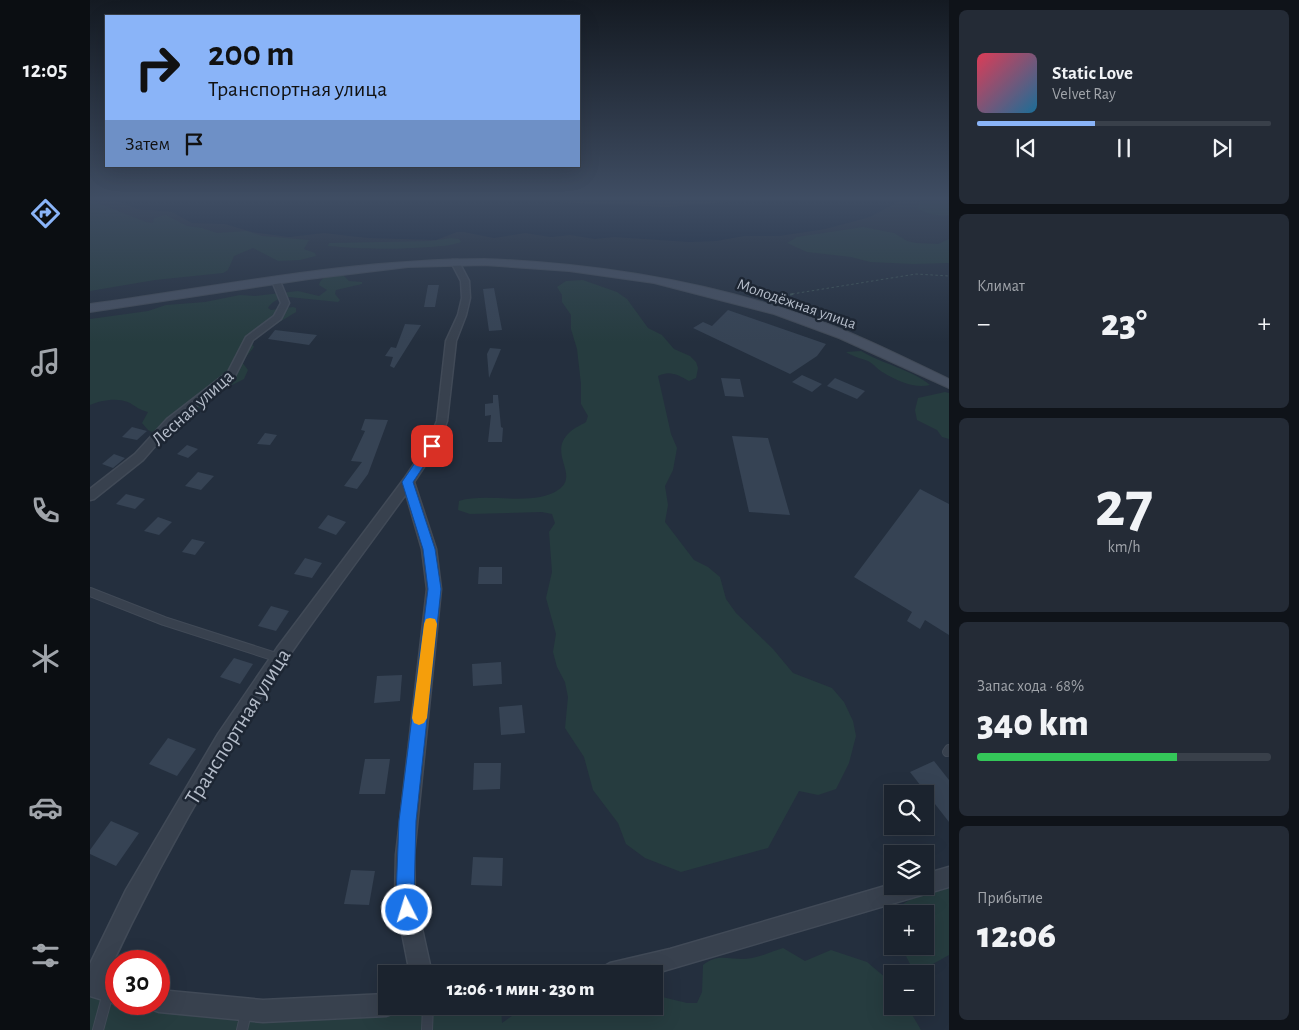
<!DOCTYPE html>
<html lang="ru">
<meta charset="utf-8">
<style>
:root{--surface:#1b232e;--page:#242b36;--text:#f1f3f6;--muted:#a0a4aa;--line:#39404a;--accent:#8ab4f8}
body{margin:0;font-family:"Alegreya Sans",sans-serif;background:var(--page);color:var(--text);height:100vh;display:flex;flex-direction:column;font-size:19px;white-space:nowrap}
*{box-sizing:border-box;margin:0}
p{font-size:16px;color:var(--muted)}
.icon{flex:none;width:28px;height:28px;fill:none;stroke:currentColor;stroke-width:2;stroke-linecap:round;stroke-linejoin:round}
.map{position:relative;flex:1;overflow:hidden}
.side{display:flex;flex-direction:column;gap:10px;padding:10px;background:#0f1319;width:350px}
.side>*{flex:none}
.hud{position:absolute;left:15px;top:15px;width:475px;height:152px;border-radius:0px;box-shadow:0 5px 20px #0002,0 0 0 1px var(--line);background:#8ab4f8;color:#111;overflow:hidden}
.buttons{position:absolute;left:794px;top:785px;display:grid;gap:10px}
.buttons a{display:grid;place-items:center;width:50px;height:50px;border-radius:0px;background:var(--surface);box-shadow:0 5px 20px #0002,0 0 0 1px var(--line);font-size:25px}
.speed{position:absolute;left:15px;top:950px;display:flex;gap:10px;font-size:25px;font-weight:700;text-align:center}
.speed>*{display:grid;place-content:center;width:65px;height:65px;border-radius:50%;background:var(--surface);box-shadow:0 5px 20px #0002,0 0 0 1px var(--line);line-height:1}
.speed .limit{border:8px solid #d22;background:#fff;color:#111}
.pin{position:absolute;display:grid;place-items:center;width:42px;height:42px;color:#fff;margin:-21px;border-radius:10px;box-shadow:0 2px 8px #0006}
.me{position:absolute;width:55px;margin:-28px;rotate:355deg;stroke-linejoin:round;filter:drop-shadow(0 0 4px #0008)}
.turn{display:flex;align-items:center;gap:18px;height:105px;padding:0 20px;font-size:22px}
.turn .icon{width:65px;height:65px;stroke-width:2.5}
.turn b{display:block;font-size:35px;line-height:42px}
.then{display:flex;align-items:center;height:48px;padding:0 20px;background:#0003;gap:10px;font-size:19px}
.big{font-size:38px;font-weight:800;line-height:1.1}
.side .card{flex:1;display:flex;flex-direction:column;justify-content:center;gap:8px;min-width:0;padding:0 18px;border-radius:8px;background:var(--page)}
.side .dial{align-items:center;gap:0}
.dial b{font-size:65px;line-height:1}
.song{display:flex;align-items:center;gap:15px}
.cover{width:60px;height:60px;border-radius:8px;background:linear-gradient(135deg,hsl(350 70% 55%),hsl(200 70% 35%))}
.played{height:5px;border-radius:2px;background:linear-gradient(90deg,var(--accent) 40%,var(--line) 40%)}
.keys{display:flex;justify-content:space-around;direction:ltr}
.heat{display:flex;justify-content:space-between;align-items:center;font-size:28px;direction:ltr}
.charge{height:8px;border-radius:4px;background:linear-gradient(90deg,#34c759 68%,var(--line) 0)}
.trip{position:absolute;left:288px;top:965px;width:285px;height:50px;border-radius:0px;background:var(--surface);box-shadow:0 5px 20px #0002,0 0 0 1px var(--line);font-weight:800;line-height:50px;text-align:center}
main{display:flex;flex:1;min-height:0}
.tab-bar{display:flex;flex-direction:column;width:90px;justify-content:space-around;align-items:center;background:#0b0e12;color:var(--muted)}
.tab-bar .icon{width:35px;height:35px}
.tab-bar .current{color:var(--accent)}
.tab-bar b{font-size:22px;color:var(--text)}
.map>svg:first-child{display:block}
.green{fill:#263c3f}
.water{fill:#17263c}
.building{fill:#364354}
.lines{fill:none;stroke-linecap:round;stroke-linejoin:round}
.lane-far1-casing{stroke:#414a57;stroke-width:10}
.lane-casing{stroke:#414a57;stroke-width:12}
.street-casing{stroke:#414a57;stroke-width:3}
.secondary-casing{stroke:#414a57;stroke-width:2}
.path-far1{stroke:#3f5557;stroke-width:1;stroke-dasharray:2.5 2.5;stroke-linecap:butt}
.path{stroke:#3f5557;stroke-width:2;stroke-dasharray:3 3;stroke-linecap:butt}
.lane-far1{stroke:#38414e;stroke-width:8}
.lane{stroke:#38414e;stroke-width:10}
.street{fill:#38414e;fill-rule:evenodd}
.secondary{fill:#465061;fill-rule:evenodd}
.route{fill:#1a73e8;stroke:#114b97}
.slow{fill:#f59e0b}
.labels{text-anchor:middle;stroke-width:5;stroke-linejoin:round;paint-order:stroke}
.far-street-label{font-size:16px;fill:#b4bcc9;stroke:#1d2633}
.street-label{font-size:19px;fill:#b4bcc9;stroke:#1d2633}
.near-street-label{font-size:22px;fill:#b4bcc9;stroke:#1d2633}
</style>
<main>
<nav class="tab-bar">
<b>12:05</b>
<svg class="icon current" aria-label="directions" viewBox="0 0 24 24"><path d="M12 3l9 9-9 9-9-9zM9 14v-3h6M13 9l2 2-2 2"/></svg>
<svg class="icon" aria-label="music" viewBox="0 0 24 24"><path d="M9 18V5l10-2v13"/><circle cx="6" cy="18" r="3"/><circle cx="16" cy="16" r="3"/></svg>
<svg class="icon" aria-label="phone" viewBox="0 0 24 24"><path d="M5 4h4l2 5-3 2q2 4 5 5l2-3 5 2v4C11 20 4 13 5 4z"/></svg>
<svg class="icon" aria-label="climate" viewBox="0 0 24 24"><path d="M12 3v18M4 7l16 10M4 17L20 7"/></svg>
<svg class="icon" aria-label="car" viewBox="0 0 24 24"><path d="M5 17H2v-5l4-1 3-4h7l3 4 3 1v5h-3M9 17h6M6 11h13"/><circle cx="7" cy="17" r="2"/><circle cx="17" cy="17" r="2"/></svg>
<svg class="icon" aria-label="filters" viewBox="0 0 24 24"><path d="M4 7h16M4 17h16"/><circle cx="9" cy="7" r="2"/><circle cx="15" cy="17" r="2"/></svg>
</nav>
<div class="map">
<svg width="859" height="1030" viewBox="0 0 859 1030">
<rect width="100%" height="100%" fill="#242f3e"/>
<!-- green -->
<g class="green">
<path d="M232 198H460L454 201Z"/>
<path d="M826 198H859V215C848 216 837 215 828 208L830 201Z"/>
<path d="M0 200 56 222 63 223 64 218 76 215 97 226 112 228 127 233 157 231 172 236 219 240 214 249 225 253 226 256 210 260 188 261 163 248 144 256 138 270 133 273 65 280 0 291Z"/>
<path d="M773 227 804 233 817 241 826 243 848 244 859 239V263L823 264 780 262 761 257 717 252 697 243 707 237Z"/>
<path d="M361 238 369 239 371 242C361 246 351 246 340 247 303 250 275 249 238 246L239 243 340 241Z"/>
<path d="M245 274 253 275 259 281 272 282V284L246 290 245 294 250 300 248 302 199 297C191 297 182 301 178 308L181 310 203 307 206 308V312L160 340 164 347 152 362 158 370 154 379 126 393 110 408 86 418 62 432 58 430 52 423 58 412C50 410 46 407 40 403 28 397 11 400 0 405V319L58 311 76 305 115 302 150 295 165 296 208 291 229 296 237 290 229 285C230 278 239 275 245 274Z"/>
<path d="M493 280 527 292 537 299 558 328 572 335 584 349 600 356 606 362 608 368 606 378 599 381C588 375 580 370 568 376L581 434 587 448 583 470 575 486 578 505 575 522 604 560 618 567 630 577 636 599 646 613 683 649 703 673 742 688 754 702 763 721 766 736 759 763 746 789 728 795 709 791 678 848 591 872 555 858 536 844 528 823 503 790 494 757 475 728 478 697 475 682 467 667 463 652 466 634 456 598 462 572 459 532 465 523 462 514 452 512 380 514 368 510 369 501C397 492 444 507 468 490 491 475 456 453 480 432 484 428 491 425 496 422L498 416 491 404V384L487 349 481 329V315L472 302V295L467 287 476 281Z"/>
<path d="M771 351C792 364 821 369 840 385 826 389 807 381 794 373 788 370 784 364 778 361 770 358 764 357 756 352Z"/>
<path d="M855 392 859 393V439L852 437 847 430 827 420 825 410 828 398Z"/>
<path d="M838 888 859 889V955L825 974 811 946H835V914H810V906Z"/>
<path d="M693 948 715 961 741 950 777 962 802 983V1006H817L831 1030H0V985L26 993V1004H69V1001L173 1011 296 1005 411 1006 412 1023 436 1006H564V995L597 1003H607L612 992 613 965C630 951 642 962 662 958 673 956 683 951 693 948Z"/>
</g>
<!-- water -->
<path class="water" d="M20 198H232L323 201 394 199 577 207 682 198H815L780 217 735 229 689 236H654L626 241 600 242 524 237 505 239 480 235 461 237 435 233 404 238 374 232H367L346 240 278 238 234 233 199 237 162 232 135 224 102 223 82 212 47 209Z"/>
<!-- building -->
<g class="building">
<path d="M338 285H349L345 307H334Z"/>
<path d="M404 288 412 330 399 331 393 289Z"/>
<path d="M638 310 736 344 727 356 700 374 603 328 613 322 622 326Z"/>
<path d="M315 324 331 325 304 368 300 366 303 357 295 356 301 347 306 348Z"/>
<path d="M185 330 227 335 219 345 178 339Z"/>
<path d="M400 348 411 349 399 378 397 354Z"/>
<path d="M712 375 732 384 722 392 702 382Z"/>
<path d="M631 378 650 379 654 397 635 396Z"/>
<path d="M745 378 775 391 767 399 737 386Z"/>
<path d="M403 395H408L411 427 413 428 412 442H398L401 415 395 416V404L403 403Z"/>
<path d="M275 419 298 420 278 474 267 489 254 486 272 462 261 461 275 431 271 430Z"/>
<path d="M42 427 57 431 47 440 32 437Z"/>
<path d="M175 433 187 435 180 445 167 444Z"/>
<path d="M642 436 678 438 700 515 659 512Z"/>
<path d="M97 445 108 449 98 458 87 454Z"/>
<path d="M24 454 35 458 23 468 12 464Z"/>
<path d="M108 472 124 476 111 490 95 486Z"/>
<path d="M830 489 859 504V635L835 620 830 629 817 621 822 612 764 577Z"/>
<path d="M36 494 55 499 45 509 26 504Z"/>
<path d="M238 515 256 522 246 535 228 528Z"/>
<path d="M68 517 82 522 69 535 54 531Z"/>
<path d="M102 539 115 542 105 555 92 552Z"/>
<path d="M215 558 232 563 222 578 204 574Z"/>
<path d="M389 567H412V584H388Z"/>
<path d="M181 606 199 611 186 631 168 626Z"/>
<path d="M144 658 163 664 150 684 130 677Z"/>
<path d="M411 662 412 684 383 686 382 664Z"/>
<path d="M312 675 310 701 284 703 287 676Z"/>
<path d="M432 705 435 733 411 735 409 707Z"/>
<path d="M78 738 106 749 87 776 59 764Z"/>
<path d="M275 759H300L295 794H269Z"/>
<path d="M844 761 859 780V822L820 772Z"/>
<path d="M384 763H411L410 789 383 790Z"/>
<path d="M21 821 49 833 26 866 0 854V850Z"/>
<path d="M383 857 413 858 412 886 381 885Z"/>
<path d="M261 870 285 871 279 905 254 904Z"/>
</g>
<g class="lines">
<!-- lane-far1 casing -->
<g class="lane-far1-casing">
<g id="lane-far1">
<path d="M0 592 74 621 189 658"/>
<path d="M857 752 859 749"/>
</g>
</g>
<!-- lane casing -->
<g class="lane-casing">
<g id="lane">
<path d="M8 1030 18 993"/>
<path d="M152 1030 156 1013"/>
<path d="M337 1030 338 1006"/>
</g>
</g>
<!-- street casing -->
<g class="street-casing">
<g id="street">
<path d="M362 260H368L379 281 380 298 376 315 366 341 357 421 348 446 324 482 346 549 351 589 324 855 325 897 342 974H320L305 897 306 855 337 589 332 549 316 494C256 577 194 658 140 745 94 821 52 899 15 979L26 982V1004L0 996V964L36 890 128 734 187 648 314 479 337 445 347 421 356 341 368 315 372 298 371 281 361 262Z"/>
<path d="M183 279 190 281 199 303 191 319 163 340 145 376 85 423 53 460 4 499 0 500V489L45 454 77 419 138 372 156 337 184 316 191 303 182 281Z"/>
<path d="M859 867V887L563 974H510L513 967 520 963 580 949 802 884V886H835V874Z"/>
<path d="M69 990 173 1000 296 994V1006H306L304 1013 296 1016 173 1022 69 1012 61 1009 59 1004H69Z"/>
</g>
</g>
<!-- secondary casing -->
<g class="secondary-casing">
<path id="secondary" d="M394 259C503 263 610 280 713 315 764 332 811 356 859 379V388L749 338 684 314 564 283 479 271 394 265 318 267 219 279 0 312V304C131 286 262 259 394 259Z"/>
</g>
<!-- path-far1 -->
<path class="path-far1" d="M702 294 826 274 859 276"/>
<!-- path -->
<path class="path" d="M693 303 696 296 706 293"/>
<!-- lane-far1 -->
<use href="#lane-far1" class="lane-far1"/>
<!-- lane -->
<use href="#lane" class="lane"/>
<!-- street -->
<use href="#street" class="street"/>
<!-- secondary -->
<use href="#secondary" class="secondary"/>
</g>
<!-- sky -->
<linearGradient id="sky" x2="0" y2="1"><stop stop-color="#141a22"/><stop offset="0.58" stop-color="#3f4d63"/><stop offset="1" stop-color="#3f4d63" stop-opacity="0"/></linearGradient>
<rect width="859" height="342" fill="url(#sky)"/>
<!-- route -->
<path class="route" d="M342 443 347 446 323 482 345 549 351 589 326 821 324 897 326 910 324 917 317 920 311 917 306 897 309 821 338 589 333 549 312 482 338 444Z"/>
<!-- slow -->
<path class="slow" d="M340 618 345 619 347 624 337 718 334 723 329 725 324 723 322 718 334 624 336 619Z"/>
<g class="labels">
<!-- far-street labels -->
<g class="far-street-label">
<text transform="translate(707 303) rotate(19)" y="6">Молодёжная улица</text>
</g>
<!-- street labels -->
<g class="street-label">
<text transform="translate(102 407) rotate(-42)" y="7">Лесная улица</text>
</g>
<!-- near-street labels -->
<g class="near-street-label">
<text transform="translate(147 726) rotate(-58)" y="8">Транспортная улица</text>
</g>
</g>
</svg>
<div class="buttons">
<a><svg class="icon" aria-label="search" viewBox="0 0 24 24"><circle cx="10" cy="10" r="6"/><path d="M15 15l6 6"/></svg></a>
<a><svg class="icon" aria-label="layers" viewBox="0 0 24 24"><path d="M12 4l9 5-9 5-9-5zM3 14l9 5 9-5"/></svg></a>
<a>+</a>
<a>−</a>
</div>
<div class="speed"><div class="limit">30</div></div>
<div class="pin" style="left:342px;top:446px;background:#d93025"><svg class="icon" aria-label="arrive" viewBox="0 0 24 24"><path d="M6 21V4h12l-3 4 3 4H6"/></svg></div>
<svg class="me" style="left:317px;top:910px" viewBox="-20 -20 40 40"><circle r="17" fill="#1a73e8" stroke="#fff" stroke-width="3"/><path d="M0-11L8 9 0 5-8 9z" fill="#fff"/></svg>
<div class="trip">12:06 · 1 мин · 230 m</div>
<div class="hud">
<div class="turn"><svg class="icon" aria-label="right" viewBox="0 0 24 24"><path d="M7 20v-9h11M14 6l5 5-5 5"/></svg><div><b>200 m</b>Транспортная улица</div></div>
<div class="then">Затем<svg class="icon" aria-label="arrive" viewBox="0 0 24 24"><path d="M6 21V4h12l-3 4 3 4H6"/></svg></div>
</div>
</div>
<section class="side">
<div class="card">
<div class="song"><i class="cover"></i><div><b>Static Love</b><p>Velvet Ray</p></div></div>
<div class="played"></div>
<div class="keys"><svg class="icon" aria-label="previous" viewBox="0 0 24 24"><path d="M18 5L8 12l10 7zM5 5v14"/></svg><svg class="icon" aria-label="pause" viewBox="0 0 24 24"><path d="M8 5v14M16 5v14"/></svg><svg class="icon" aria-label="next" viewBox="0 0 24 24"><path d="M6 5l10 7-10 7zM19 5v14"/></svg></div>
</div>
<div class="card"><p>Климат</p>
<div class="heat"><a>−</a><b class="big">23°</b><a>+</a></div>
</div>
<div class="card dial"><b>27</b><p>km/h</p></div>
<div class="card"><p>Запас хода · 68%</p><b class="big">340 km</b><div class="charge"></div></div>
<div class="card"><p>Прибытие</p><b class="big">12:06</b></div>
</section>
</main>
